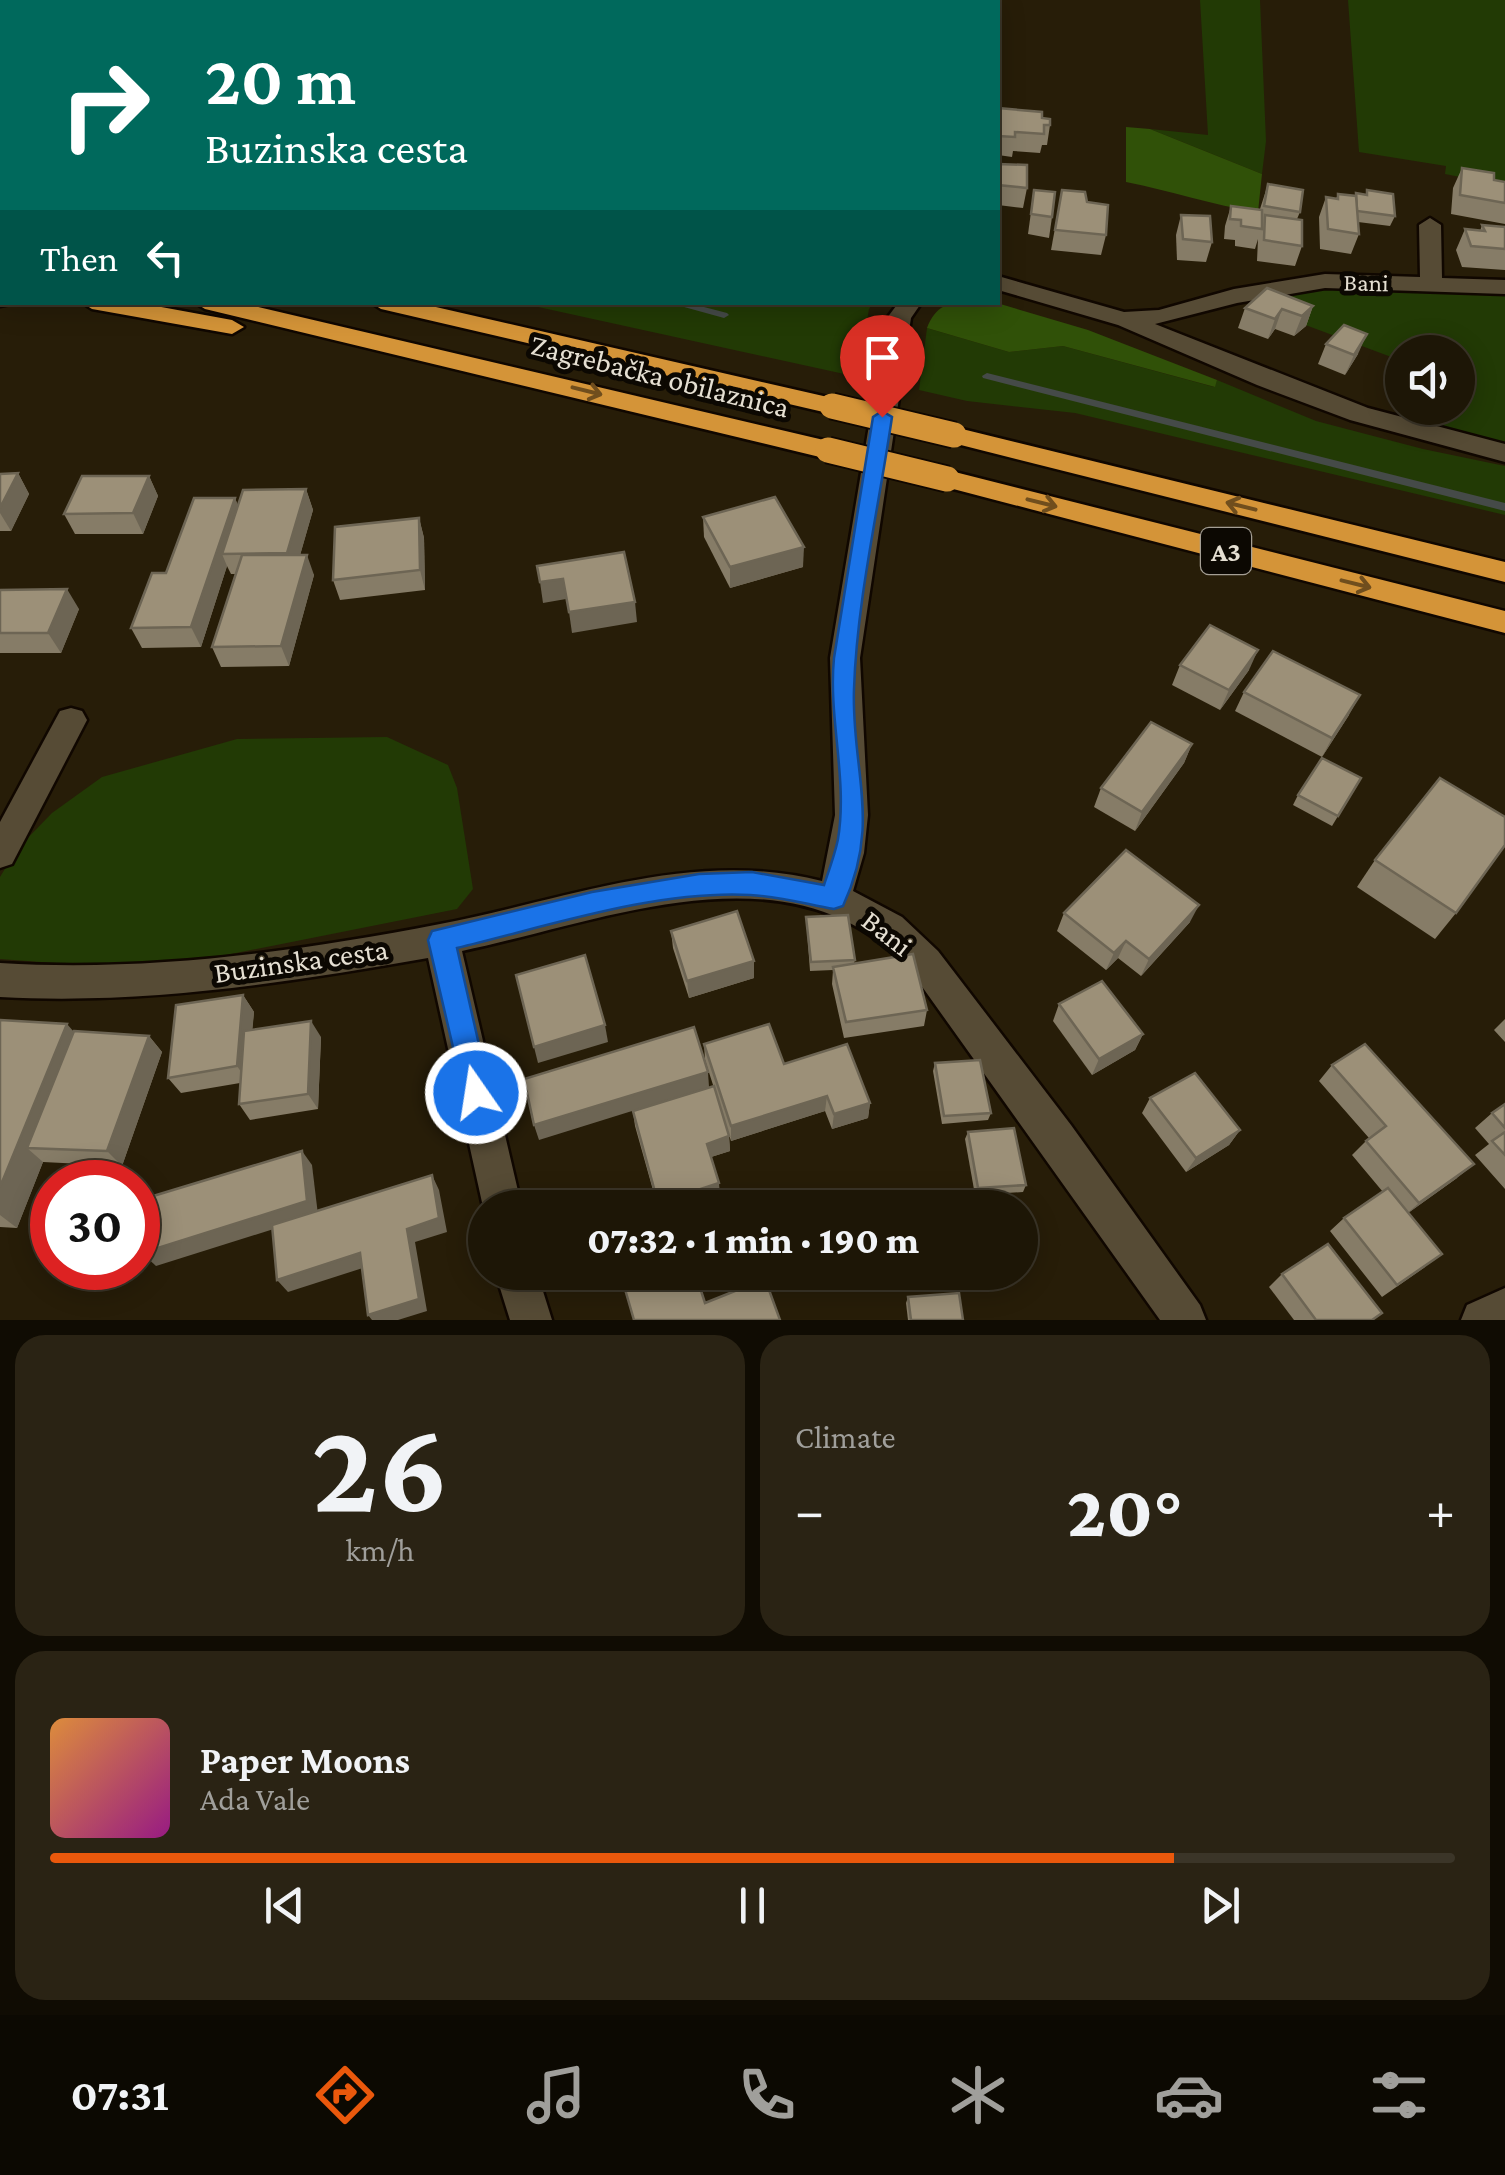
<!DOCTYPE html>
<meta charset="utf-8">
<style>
:root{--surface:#1d1606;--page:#2a2314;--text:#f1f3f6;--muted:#a09f9b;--line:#3b3528;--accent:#ea580c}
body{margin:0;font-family:"Crimson Pro",serif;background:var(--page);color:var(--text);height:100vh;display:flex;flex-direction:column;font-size:38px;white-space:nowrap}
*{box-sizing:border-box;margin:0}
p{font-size:32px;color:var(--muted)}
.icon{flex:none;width:55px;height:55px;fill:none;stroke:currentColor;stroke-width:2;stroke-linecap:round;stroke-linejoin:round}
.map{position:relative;height:1320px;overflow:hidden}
.side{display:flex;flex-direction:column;gap:15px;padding:15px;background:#100c03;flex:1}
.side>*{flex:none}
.hud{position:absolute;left:0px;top:0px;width:1000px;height:305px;box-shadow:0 5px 25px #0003,0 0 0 2px var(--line);background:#00695c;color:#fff;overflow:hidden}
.buttons{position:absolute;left:1385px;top:335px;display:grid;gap:20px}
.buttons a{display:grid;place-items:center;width:90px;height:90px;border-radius:50%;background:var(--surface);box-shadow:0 5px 25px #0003,0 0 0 2px var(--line);font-size:50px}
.speed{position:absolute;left:30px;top:1160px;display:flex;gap:20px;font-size:50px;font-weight:700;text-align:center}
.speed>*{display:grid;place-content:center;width:130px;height:130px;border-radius:50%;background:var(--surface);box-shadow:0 5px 25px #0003,0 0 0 2px var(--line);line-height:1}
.speed .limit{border:15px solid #d22;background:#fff;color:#111}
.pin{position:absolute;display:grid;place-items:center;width:85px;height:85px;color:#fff;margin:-102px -42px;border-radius:50% 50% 50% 0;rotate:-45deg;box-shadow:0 0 10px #0007}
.pin .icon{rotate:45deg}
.me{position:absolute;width:110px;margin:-55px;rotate:347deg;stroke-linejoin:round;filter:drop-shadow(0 0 8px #0008)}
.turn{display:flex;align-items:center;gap:35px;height:210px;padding:0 40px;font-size:45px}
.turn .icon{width:130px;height:130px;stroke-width:2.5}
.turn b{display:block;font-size:70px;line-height:85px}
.then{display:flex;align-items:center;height:95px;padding:0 40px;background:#0003;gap:20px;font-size:38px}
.big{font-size:75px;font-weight:800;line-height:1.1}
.side .card{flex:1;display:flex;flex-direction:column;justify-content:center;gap:15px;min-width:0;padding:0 35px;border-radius:30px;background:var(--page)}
.side .dial{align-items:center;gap:0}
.dial b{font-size:130px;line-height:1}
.song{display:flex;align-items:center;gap:30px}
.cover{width:120px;height:120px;border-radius:15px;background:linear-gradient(135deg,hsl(30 70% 55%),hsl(310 70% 35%))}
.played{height:10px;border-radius:5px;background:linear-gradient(90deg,var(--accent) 80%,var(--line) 80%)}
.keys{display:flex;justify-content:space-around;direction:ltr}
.heat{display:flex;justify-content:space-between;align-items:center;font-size:55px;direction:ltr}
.side .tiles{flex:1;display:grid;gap:15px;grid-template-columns:1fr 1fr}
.card:last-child{grid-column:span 2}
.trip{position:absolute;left:468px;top:1190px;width:570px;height:100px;border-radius:50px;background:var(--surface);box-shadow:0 5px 25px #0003,0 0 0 2px var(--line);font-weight:800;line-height:100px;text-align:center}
.tab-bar{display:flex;height:160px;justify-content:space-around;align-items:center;background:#0c0902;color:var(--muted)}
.tab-bar .icon{width:70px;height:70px}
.tab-bar .active{color:var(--accent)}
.tab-bar b{font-size:45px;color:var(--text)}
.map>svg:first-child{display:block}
.green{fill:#223a05}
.forest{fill:#305108}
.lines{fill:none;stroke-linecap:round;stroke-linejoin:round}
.stream{fill:#454a48;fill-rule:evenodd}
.minor-casing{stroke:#100700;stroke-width:5}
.highway-casing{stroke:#100700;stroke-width:5}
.minor{fill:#564b35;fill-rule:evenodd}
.highway{fill:#d49438;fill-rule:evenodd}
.highway-bridge-casing{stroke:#100700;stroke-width:29;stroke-linecap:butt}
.highway-bridge{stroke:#d49438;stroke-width:25}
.wall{fill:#867c67}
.shaded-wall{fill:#6d6554}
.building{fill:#9c9078;stroke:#6d6554;stroke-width:2.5}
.oneway{stroke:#704e1d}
.route{fill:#1a73e8;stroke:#114b97;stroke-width:2.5}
.labels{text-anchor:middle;stroke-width:10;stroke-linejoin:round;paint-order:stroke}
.far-street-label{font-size:25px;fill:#e5dfd2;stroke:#0c0802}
.shield{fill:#0c0802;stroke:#a49e94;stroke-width:2.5}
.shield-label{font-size:28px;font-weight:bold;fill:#e5dfd2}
.street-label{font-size:30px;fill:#e5dfd2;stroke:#0c0802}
</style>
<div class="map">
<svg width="1505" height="1320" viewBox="0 0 1505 1320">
<rect width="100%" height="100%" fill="#271d08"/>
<!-- green -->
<g class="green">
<path d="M1200 0H1260L1266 141 1262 174 1150 129 1208 135Z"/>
<path d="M1348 0H1505V186L1445 174 1446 166 1359 152Z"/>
<path d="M1368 288 1505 295V445L1433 429V425L1446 421 1451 408H1458L1463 380 1458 378V352H1402V361L1244 302 1287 292Z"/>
<path d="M520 303H873L869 309 858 377Z"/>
<path d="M927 328 1009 352 1063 346 1214 387 1217 380 1316 421 1423 449 1505 466V515L1075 413 967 401 919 390Z"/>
<path d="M387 737 448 765 457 788 473 889 457 909 226 955 108 967 0 959V877L17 849 52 813 102 777 237 739Z"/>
</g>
<!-- forest -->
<g class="forest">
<path d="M1126 127 1150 129 1262 174 1258 212C1212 205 1171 191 1126 182Z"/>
<path d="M997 303 1088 330 1217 380 1215 387 1063 346 1009 352 927 328C940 294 966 302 997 303Z"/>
</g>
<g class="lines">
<!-- stream -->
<g class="stream">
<path d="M0 158 2 159V164H0Z"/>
<path d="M666 302H685L727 313 729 315 724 318Z"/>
<path d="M987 373 1505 503V511L983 378 982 376Z"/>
</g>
<!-- minor casing -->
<g class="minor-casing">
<g id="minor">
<path d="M1430 218 1441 225 1442 278 1505 280V294L1325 288 1237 303 1155 324 1368 408 1505 444V462L1350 420 1257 385 1118 325 998 290V276L1124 312 1159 310 1234 289 1325 274 1420 277 1419 225Z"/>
<path d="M899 302H922L911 318 860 658 868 815 864 853 853 891 902 917 938 951 1071 1125 1200 1305 1206 1320H1160L913 974C797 838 607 921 462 951L522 1208H485V1216L428 958C286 983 145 1005 0 997V963C148 972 295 952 440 924 566 900 692 848 822 881L835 815 830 658 887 318Z"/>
<path d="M71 708 82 711 87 720 12 864 0 868V822L60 711Z"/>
<path d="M495 1272H537L552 1320H510Z"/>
<path d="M1505 1288V1320H1461L1467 1305Z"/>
</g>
</g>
<!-- highway casing -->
<g class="highway-casing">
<g id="highway">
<path d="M60 0H78L79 2H62Z"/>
<path d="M0 211H2V225L0 224Z"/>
<path d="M0 248 2 249V263L0 262Z"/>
<path d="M0 292 2 302 10 304 0 306Z"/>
<path d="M81 302H134L232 320 244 327 232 334 92 309Z"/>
<path d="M194 302H237L828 441 841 450 828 459 205 309Z"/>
<path d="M370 302H414L832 398 845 406 832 414 381 309Z"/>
<path d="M954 427 1505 562V582L945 441 941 435 945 429Z"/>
<path d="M947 470 1505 611V633L938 485 934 479 938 473Z"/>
</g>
</g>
<!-- minor -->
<use href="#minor" class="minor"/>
<!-- highway -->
<use href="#highway" class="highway"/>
<!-- highway-bridge casing -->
<g class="highway-bridge-casing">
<g id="highway-bridge">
<path d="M832 406 954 435"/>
<path d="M828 450 947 479"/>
</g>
</g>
<!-- highway-bridge -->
<use href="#highway-bridge" class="highway-bridge"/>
</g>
<!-- wall -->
<g class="wall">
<path d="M998 108 1042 118 1050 125 1047 145H1042L1040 153 1013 151 1012 157 998 155Z"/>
<path d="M998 164 1027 188 1023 208 998 205V208Z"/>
<path d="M1462 168 1494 180 1505 182V224L1451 214 1453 188Z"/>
<path d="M1268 184 1300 212 1297 219 1302 246 1295 266 1257 261 1258 239 1255 249 1235 246V240L1224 239 1225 226 1231 206 1260 209Z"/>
<path d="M1034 190 1052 217 1049 238 1028 234Z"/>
<path d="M1062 190 1087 202 1106 235 1101 255 1051 250Z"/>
<path d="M1367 190 1395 216 1390 226 1358 222 1359 234 1351 254 1320 249 1319 217 1326 197 1336 199 1338 194 1355 196 1366 195Z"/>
<path d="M1181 215 1212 242 1206 262 1177 260 1176 235Z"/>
<path d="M1482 225 1505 227V270L1462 267 1456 250 1465 229 1480 231Z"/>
<path d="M1313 306 1306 326 1294 336 1275 329 1268 339 1238 328 1245 308Z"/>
<path d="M1326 344 1358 354 1345 375 1318 364Z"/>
<path d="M18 473 29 494 11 531H0V474Z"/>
<path d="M149 476 158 496 143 534H75L64 514Z"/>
<path d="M306 489 313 510 300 555 314 575 289 666 221 667 212 647 236 574H231L227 566 201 647 142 648 131 628 166 573 235 498 238 506Z"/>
<path d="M703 517 803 567 730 588 704 537Z"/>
<path d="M419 518 424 538 425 590 340 600 333 580Z"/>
<path d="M0 590 79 609 61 653H0Z"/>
<path d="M1180 665 1249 670 1220 710 1172 685Z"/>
<path d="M1244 692 1349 715 1322 757 1235 711Z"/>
<path d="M1192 744 1184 763 1135 831 1094 807 1101 788Z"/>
<path d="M1361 778 1332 826 1293 805 1298 795Z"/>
<path d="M1375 860 1456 913 1435 939 1357 887Z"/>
<path d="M1064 913 1190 922 1141 976 1118 958 1106 970 1057 931Z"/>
<path d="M806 917 855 960 854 963 927 1010 924 1026 844 1038 832 984 833 970 810 971Z"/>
<path d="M671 931 754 978 689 998 673 948Z"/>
<path d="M243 995 254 1012 252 1030 321 1037 318 1109 250 1120 239 1104 240 1083 181 1093 168 1078Z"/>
<path d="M1059 1004 1143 1034 1135 1050 1092 1075 1053 1021Z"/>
<path d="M1505 1019V1042L1494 1030Z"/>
<path d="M0 1020 74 1031 149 1036 162 1052 122 1166 43 1162 17 1228 0 1227Z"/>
<path d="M704 1044 784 1064 870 1103 868 1118 832 1129 825 1111 731 1141 705 1060Z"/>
<path d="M935 1063 991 1113 988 1120 942 1124 933 1071Z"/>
<path d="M1332 1065 1457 1178 1408 1213 1425 1267 1382 1297 1330 1231 1344 1218 1383 1192 1352 1155 1369 1138 1319 1081Z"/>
<path d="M1150 1098 1240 1130 1229 1145 1186 1172 1142 1113Z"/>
<path d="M1505 1104V1189L1475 1155 1489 1144 1475 1128 1492 1113Z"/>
<path d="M633 1111 729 1136 730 1151 711 1157 720 1197 688 1208H658L635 1126Z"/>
<path d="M968 1132 1026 1185 1023 1192 975 1195 965 1139Z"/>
<path d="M1282 1274 1372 1320H1294L1269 1287Z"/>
<path d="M908 1297 963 1320H908L906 1303Z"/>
</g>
<!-- shaded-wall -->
<g class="shaded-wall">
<path d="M1313 306 1306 326 1294 336 1302 316Z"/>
<path d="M1282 309 1275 329 1268 339 1275 319Z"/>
<path d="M1367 334 1358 354 1345 375 1354 355Z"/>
<path d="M18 473 29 494 11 531 0 513V508Z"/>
<path d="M149 476 158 496 143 534 133 513Z"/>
<path d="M306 489 313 510 295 573 287 553Z"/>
<path d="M235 498 243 519 222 554 227 566 201 647 191 627Z"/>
<path d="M419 518 424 538 425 590 420 570Z"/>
<path d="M804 547 803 567 730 588V567Z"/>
<path d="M307 555 314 575 289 666 281 646Z"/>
<path d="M563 579 566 599 543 603 540 582Z"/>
<path d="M67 589 79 609 61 653 48 633Z"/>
<path d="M635 602 637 622 572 633 569 612Z"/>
<path d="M1258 650 1249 670 1220 710 1229 690Z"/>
<path d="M1360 695 1349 715 1322 757 1332 738Z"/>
<path d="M1192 744 1184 763 1135 831 1142 812Z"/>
<path d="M1199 905 1190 922 1141 976 1149 959Z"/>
<path d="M1126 941 1118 958 1106 970 1114 953Z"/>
<path d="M754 961V978L689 998 687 981Z"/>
<path d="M243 995 254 1012 248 1082 237 1066Z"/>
<path d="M311 1021 321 1037 318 1109 308 1094Z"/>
<path d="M67 1024 88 1048 27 1148 43 1162 17 1228 0 1215V1187Z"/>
<path d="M605 1025 608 1042 538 1063 534 1047Z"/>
<path d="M1143 1034 1135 1050 1092 1075 1099 1059Z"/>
<path d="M149 1036 162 1052 122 1166 107 1151Z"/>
<path d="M708 1072 709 1087 539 1140 534 1125Z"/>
<path d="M827 1096 825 1111 731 1141V1126Z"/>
<path d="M870 1103 868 1118 832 1129 834 1114Z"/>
<path d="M1240 1130 1229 1145 1186 1172 1196 1158Z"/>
<path d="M729 1136 730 1151 708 1158 707 1144Z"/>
<path d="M302 1151 312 1165 318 1215 156 1266 142 1253Z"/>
<path d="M1474 1164 1457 1178 1404 1216 1419 1203Z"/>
<path d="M432 1175 439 1190 447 1232 415 1242 427 1311 398 1320H372L368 1315Z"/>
<path d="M719 1183 720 1197 688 1208H659L658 1203Z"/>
<path d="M360 1253 369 1266 288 1292 277 1280Z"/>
</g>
<!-- building -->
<g class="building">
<path d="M153 0H186L184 2H154Z"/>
<path d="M439 0H600L598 2H436Z"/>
<path d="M998 108 1042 112V118L1050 119V125H1044V134L1015 132V137L998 136Z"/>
<path d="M998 164 1027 165V188L998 185Z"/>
<path d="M1462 168 1494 173V180L1505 182V203L1460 195Z"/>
<path d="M1268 184 1303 190 1300 212 1264 206Z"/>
<path d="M1034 190 1055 192 1052 217 1031 214Z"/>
<path d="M1062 190 1085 192 1087 202 1108 205 1106 235 1055 230Z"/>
<path d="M1367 190 1393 194 1395 216 1357 211 1356 193 1367 195Z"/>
<path d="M1338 194 1356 196 1359 234 1328 229 1326 197 1338 199Z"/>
<path d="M1231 206 1262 210V229L1241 226V220L1230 219Z"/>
<path d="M1181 215 1210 216 1212 242 1183 239Z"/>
<path d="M1265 215 1302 220V246L1264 240Z"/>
<path d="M1482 225 1505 227V249L1471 246 1465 229 1485 231Z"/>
<path d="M1267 288 1313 306 1302 316 1282 309 1275 319 1245 308Z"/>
<path d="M1344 325 1367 334 1354 355 1326 344Z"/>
<path d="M18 473 0 508V474Z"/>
<path d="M82 476H149L133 513 64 514Z"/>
<path d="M306 489 287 553 222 554 243 490Z"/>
<path d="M775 497 804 547 730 567 703 517Z"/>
<path d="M194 498H235L191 627 131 628 152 573H166Z"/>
<path d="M419 518 420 570 333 580 335 527Z"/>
<path d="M624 552 635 602 569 612 563 579 540 582 537 566Z"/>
<path d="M242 555H307L281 646 212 647Z"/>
<path d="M67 589 48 633H0V590Z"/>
<path d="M1210 625 1258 650 1229 690 1180 665Z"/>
<path d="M1273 651 1360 695 1332 738 1244 692Z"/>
<path d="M1151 722 1192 744 1142 812 1101 788Z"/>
<path d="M1322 758 1361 778 1338 816 1298 795Z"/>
<path d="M1440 778 1505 817V845L1456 913 1375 860Z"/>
<path d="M1126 850 1199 905 1149 959 1126 941 1114 953 1064 913Z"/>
<path d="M737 911 754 961 687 981 671 931Z"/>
<path d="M848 915 855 960 811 962 806 917Z"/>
<path d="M913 954 927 1010 846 1022 833 967Z"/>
<path d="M585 955 605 1025 534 1047 516 975Z"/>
<path d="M1102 981 1143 1034 1099 1059 1059 1004Z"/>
<path d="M243 995 237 1066 168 1078 176 1005Z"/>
<path d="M0 1020 67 1024 0 1187Z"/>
<path d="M311 1021 308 1094 239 1104 244 1031Z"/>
<path d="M769 1024 784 1064 847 1044 870 1103 834 1114 827 1096 731 1126 704 1044Z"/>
<path d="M694 1027 708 1072 534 1125 524 1079Z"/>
<path d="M74 1031 149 1036 107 1151 27 1148Z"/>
<path d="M1365 1044 1474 1164 1419 1203 1366 1141 1386 1126 1332 1065Z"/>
<path d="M980 1060 991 1113 944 1116 935 1063Z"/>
<path d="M1195 1073 1240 1130 1196 1158 1150 1098Z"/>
<path d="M714 1086 729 1136 707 1144 719 1183 658 1203 633 1111Z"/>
<path d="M1505 1104V1128L1492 1113Z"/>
<path d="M1014 1128 1026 1185 978 1188 968 1132Z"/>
<path d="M1505 1132V1155L1492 1141Z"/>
<path d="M302 1151 307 1201 142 1253 140 1200Z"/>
<path d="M432 1175 439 1218 407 1229 419 1299 368 1315 360 1253 277 1280 272 1225Z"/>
<path d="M1388 1188 1442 1254 1397 1285 1344 1218Z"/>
<path d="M1328 1244 1382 1313 1372 1320H1316L1282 1274Z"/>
<path d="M620 1272H695L705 1303 765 1279 780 1320H634Z"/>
<path d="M959 1293 963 1320H911L908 1297Z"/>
</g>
<!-- one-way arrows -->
<defs><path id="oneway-shaft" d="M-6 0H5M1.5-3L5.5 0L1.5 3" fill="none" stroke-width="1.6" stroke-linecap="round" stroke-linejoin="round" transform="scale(2.5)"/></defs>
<g class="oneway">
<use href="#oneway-shaft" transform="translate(587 391) rotate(14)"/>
<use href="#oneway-shaft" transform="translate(1042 503) rotate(14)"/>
<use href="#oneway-shaft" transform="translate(1241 506) rotate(-166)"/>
<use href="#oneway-shaft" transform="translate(1356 584) rotate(14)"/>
</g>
<!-- route -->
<path class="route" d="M882 411 892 417C879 507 857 599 854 689 851 770 882 822 843 906L834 909C806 904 778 896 750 895 656 890 549 926 457 948L490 1093 486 1103 476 1107 466 1103 428 940 432 931 592 892 699 874 752 872 824 885C829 870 835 854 838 839 848 779 828 718 834 658L873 417Z"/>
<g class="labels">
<!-- far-street labels -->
<g class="far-street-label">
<text transform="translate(1366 282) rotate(1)" y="9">Bani</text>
</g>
<!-- shield labels -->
<rect class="shield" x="1201" y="528" width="50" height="46" rx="8"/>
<g class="shield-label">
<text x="1226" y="561">A3</text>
</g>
<!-- street labels -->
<g class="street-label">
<text transform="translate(660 376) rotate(14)" y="10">Zagrebačka obilaznica</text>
<text transform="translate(887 933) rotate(38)" y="10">Bani</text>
<text transform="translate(301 961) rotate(-8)" y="10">Buzinska cesta</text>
</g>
</g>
</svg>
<div class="buttons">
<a><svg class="icon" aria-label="sound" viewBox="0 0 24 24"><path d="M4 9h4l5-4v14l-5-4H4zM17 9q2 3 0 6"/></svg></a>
</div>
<div class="speed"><div class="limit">30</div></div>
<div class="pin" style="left:882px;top:417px;background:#d93025"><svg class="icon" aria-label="arrive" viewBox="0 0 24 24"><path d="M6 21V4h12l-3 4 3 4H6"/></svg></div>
<svg class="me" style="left:476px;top:1093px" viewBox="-20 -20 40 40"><circle r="17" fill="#1a73e8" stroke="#fff" stroke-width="3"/><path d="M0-11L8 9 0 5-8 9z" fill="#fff"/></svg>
<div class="trip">07:32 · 1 min · 190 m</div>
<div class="hud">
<div class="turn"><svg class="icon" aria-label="right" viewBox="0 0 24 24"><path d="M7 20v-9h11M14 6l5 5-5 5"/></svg><div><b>20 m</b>Buzinska cesta</div></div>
<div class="then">Then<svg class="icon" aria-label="left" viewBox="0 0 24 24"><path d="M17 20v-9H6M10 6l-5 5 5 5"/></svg></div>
</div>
</div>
<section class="side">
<div class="tiles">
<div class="card dial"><b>26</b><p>km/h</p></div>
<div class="card"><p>Climate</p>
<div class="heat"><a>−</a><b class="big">20°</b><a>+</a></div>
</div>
<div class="card">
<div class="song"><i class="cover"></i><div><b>Paper Moons</b><p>Ada Vale</p></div></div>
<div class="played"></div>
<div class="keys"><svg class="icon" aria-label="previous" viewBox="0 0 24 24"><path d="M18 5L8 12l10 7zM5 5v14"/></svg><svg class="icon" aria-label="pause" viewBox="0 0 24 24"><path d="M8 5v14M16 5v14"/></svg><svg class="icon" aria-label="next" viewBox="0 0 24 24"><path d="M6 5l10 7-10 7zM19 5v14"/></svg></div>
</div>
</div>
</section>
<nav class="tab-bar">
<b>07:31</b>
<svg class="icon active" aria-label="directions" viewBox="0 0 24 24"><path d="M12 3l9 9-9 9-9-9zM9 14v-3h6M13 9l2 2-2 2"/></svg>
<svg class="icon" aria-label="music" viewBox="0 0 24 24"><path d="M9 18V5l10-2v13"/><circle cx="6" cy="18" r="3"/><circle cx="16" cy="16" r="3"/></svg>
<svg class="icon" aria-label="phone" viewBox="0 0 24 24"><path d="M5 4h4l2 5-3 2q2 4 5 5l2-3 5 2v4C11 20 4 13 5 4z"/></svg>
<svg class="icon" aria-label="climate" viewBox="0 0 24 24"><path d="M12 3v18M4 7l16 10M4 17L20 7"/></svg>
<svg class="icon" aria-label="car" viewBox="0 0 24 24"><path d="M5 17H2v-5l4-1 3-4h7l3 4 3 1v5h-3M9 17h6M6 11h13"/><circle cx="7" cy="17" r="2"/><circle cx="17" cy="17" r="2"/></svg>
<svg class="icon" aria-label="filters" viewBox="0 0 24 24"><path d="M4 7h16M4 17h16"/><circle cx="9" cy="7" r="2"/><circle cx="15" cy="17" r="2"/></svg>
</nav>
